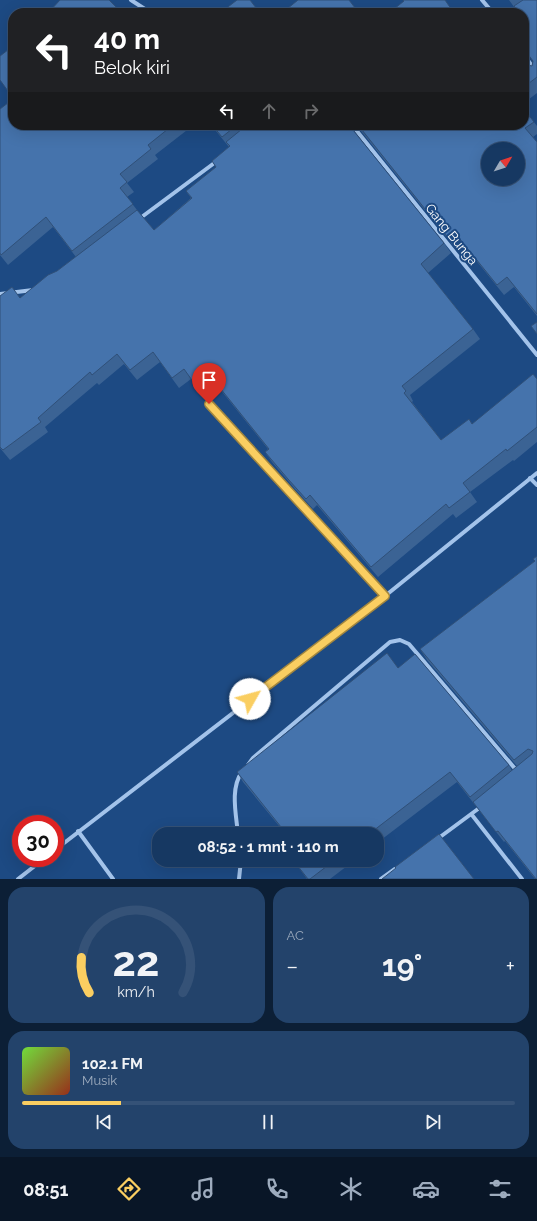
<!DOCTYPE html>
<html lang="id">
<meta charset="utf-8">
<style>
:root{--surface:#163862;--page:#23436b;--text:#f1f3f6;--muted:#9eacbe;--line:#355277;--accent:#face61}
body{margin:0;font-family:Raleway,sans-serif;background:var(--page);color:var(--text);height:100vh;display:flex;flex-direction:column;font-size:15px;white-space:nowrap}
*{box-sizing:border-box;margin:0}
p{font-size:13px;color:var(--muted)}
.icon{flex:none;width:22px;height:22px;fill:none;stroke:currentColor;stroke-width:2;stroke-linecap:round;stroke-linejoin:round}
.map{position:relative;height:879px;overflow:hidden}
.drawer{display:flex;flex-direction:column;gap:8px;padding:8px;background:#0c1f36;flex:1}
.drawer>*{flex:none}
.hud{position:absolute;left:8px;top:8px;width:521px;height:122px;border-radius:16px;box-shadow:0 4px 16px #0002,0 0 0 1px var(--line);background:#202124;color:#fff;overflow:hidden}
.needle{width:26px;rotate:51deg}
.buttons{position:absolute;left:481px;top:142px;display:grid;gap:8px}
.buttons a{display:grid;place-items:center;width:44px;height:44px;border-radius:50%;background:var(--surface);box-shadow:0 4px 16px #0002,0 0 0 1px var(--line);font-size:20px}
.speed{position:absolute;left:12px;top:815px;display:flex;gap:8px;font-size:20px;font-weight:700;text-align:center}
.speed>*{display:grid;place-content:center;width:52px;height:52px;border-radius:50%;background:var(--surface);box-shadow:0 4px 16px #0002,0 0 0 1px var(--line);line-height:1}
.speed .limit{border:6px solid #d22;background:#fff;color:#111}
.pin{position:absolute;display:grid;place-items:center;width:34px;height:34px;color:#fff;margin:-41px -17px;border-radius:50% 50% 50% 0;rotate:-45deg;box-shadow:0 0 4px #0007}
.pin .icon{rotate:45deg}
.me{position:absolute;width:44px;margin:-22px;rotate:52deg;stroke-linejoin:round;filter:drop-shadow(0 0 3px #0008)}
.turn{display:flex;align-items:center;gap:14px;height:84px;padding:0 20px;font-size:18px}
.turn .icon{width:52px;height:52px;stroke-width:2.5}
.turn b{display:block;font-size:28px;line-height:34px}
.lanes{display:flex;align-items:center;height:38px;padding:0 20px;background:#0003;justify-content:center;gap:20px;direction:ltr}
.lanes .off{opacity:.35}
.big{font-size:30px;font-weight:700;line-height:1.1}
.drawer .card{flex:1;display:flex;flex-direction:column;justify-content:center;gap:6px;min-width:0;padding:0 14px;border-radius:16px;background:var(--page)}
.drawer .dial{align-items:center;gap:0}
.dial svg{height:104px;overflow:visible;fill:none;stroke:var(--line);stroke-width:7;stroke-linecap:round;text-anchor:middle}
.dial text{fill:var(--text);stroke:none}
.song{display:flex;align-items:center;gap:12px}
.cover{width:48px;height:48px;border-radius:6px;background:linear-gradient(135deg,hsl(100 70% 55%),hsl(10 70% 35%))}
.played{height:4px;border-radius:2px;background:linear-gradient(90deg,var(--accent) 20%,var(--line) 20%)}
.keys{display:flex;justify-content:space-around;direction:ltr}
.heat{display:flex;justify-content:space-between;align-items:center;font-size:22px;direction:ltr}
.drawer .tiles{flex:1;display:grid;gap:8px;grid-template-columns:1fr 1fr}
.card:last-child{grid-column:span 2}
.trip{position:absolute;left:152px;top:827px;width:232px;height:40px;border-radius:16px;background:var(--surface);box-shadow:0 4px 16px #0002,0 0 0 1px var(--line);font-weight:700;line-height:40px;text-align:center}
.dock{display:flex;height:64px;justify-content:space-around;align-items:center;background:#091627;color:var(--muted)}
.dock .icon{width:28px;height:28px}
.dock .current{color:var(--accent)}
.dock b{font-size:18px;color:var(--text)}
.map>svg:first-child{display:block}
.lines{fill:none;stroke-linecap:round;stroke-linejoin:round}
.minor{stroke:#a3c3ea;stroke-width:4}
.wall{fill:#3b6394}
.building{fill:#4573ac;stroke:#305078;fill-rule:evenodd}
.route-casing{stroke:#a2863f;stroke-width:10}
.route{stroke:#face61;stroke-width:7}
.labels{text-anchor:middle;stroke-width:4;stroke-linejoin:round;paint-order:stroke}
.street-label{font-size:13px;fill:#fff;stroke:#1d4a83}
</style>
<div class="map">
<svg width="537" height="879" viewBox="0 0 537 879">
<rect width="100%" height="100%" fill="#1d4a83"/>
<g class="lines">
<!-- minor -->
<g class="minor">
<path d="M131 0 151 13"/>
<path d="M482 0 493 13"/>
<path d="M524 55 537 73"/>
<path d="M352 125 537 355"/>
<path d="M139 219 217 161"/>
<path d="M0 294 33 290"/>
<path d="M209 404 385 596"/>
<path d="M530 478 537 485"/>
<path d="M248 765 253 758 390 642 400 640 409 644 517 771"/>
<path d="M472 815 522 879"/>
<path d="M78 831 113 879"/>
<path d="M238 834C236 814 230 788 242 772"/>
<path d="M436 840 482 806"/>
<path d="M55 850 385 596 537 473"/>
<path d="M18 879 45 858"/>
<path d="M239 879 241 860"/>
<path d="M381 879 395 869"/>
</g>
</g>
<!-- wall -->
<g class="wall">
<path d="M509 0H537V93L524 103V61L527 65 532 66 533 61 527 53 524 52V13L517 11Z"/>
<path d="M0 109 13 125H190L191 127 155 155 158 159 127 183 134 192 127 197 137 210 154 230 191 198 186 191 216 167 212 161 229 147 211 125H349L444 243 451 253 428 273 473 329 480 339 410 395 413 401 412 402 441 440 472 424 537 379V442L514 461 513 460 470 492 477 502 456 518 453 514 378 577 317 505 313 509 295 489 272 462 265 452 268 449 215 383 201 393 191 379 179 388 160 362 137 380 124 364 99 385 97 383 45 427 48 432 10 460 0 448V296L20 298 76 257 53 227 8 265 0 255Z"/>
<path d="M524 109 537 126V134L533 137 537 142V316L514 287 504 295 462 243 456 249 356 125H524Z"/>
<path d="M537 556V879H535L505 841 504 842 457 782 377 843V834H282L284 832 243 782 237 772 398 668 509 765 512 771 517 766 427 660 420 649 535 561Z"/>
<path d="M293 860H355L330 879H307Z"/>
</g>
<!-- building -->
<g class="building">
<path d="M60 0H109L122 13H48Z"/>
<path d="M237 0H250L260 13H220Z"/>
<path d="M298 0H349L359 13H282Z"/>
<path d="M403 0H445L454 13H389L404 1Z"/>
<path d="M523 0H537V77L524 87V61L527 65 532 66 533 61 524 49V13H515L518 11 514 6Z"/>
<path d="M13 46V98L0 80V56Z"/>
<path d="M13 99V125H173L148 145 151 149 120 174 127 182 120 188 133 204 72 251 46 217 1 255 0 253V109Z"/>
<path d="M524 109 534 122 525 128 537 142V314L507 277 497 285 455 233 449 239 358 125H524ZM488 149H518V179H488Z"/>
<path d="M212 125H237L222 137Z"/>
<path d="M247 125H349L444 243 421 264 473 329 402 386 406 391 404 393 441 440 469 419 472 424 533 374 537 379V427L507 451 506 449 463 483 470 492 449 508 446 504 371 567 310 495 306 499 288 479 265 452 269 449 208 373 194 383 184 369 172 378 153 352 130 370 117 354 92 375 90 372 38 418 41 422 3 450 0 447V296L12 287 20 298 48 275 57 271 137 210 154 230 192 198 186 191 216 167 212 161 230 146 226 142Z"/>
<path d="M537 322V334L531 326Z"/>
<path d="M537 556V879H536L498 831 496 832 473 802 532 754 533 751 528 749 514 760 420 649 535 561 533 559Z"/>
<path d="M387 653 398 668 415 654 509 765 470 797 450 772 369 834H282L285 832 237 772Z"/>
<path d="M439 834 474 879H382L396 868 395 867Z"/>
<path d="M293 860H335L310 879H308Z"/>
</g>
<g class="lines">
<!-- route casing -->
<g class="route-casing">
<path id="route" d="M209 404 385 596 250 699"/>
</g>
<!-- route -->
<use href="#route" class="route"/>
</g>
<g class="labels">
<!-- street labels -->
<g class="street-label">
<text transform="translate(452 234) rotate(51)" y="5">Gang Bunga</text>
</g>
</g>
</svg>
<div class="buttons">
<a><svg class="needle" viewBox="-14 -14 28 28"><path d="M0-13l5 13h-10z" fill="#e53935"/><path d="M0 13l5-13h-10z" fill="#9eacbe"/></svg></a>
</div>
<div class="speed"><div class="limit">30</div></div>
<div class="pin" style="left:209px;top:404px;background:#d93025"><svg class="icon" aria-label="arrive" viewBox="0 0 24 24"><path d="M6 21V4h12l-3 4 3 4H6"/></svg></div>
<svg class="me" style="left:250px;top:699px" viewBox="-20 -20 40 40"><circle r="19" fill="#fff"/><path d="M0-13L10 11 0 6-10 11z" fill="#face61"/></svg>
<div class="trip">08:52 · 1 mnt · 110 m</div>
<div class="hud">
<div class="turn"><svg class="icon" aria-label="left" viewBox="0 0 24 24"><path d="M17 20v-9H6M10 6l-5 5 5 5"/></svg><div><b>40 m</b>Belok kiri</div></div>
<div class="lanes"><svg class="icon" aria-label="left" viewBox="0 0 24 24"><path d="M17 20v-9H6M10 6l-5 5 5 5"/></svg><svg class="icon off" aria-label="ahead" viewBox="0 0 24 24"><path d="M12 20V5M6 11l6-6 6 6"/></svg><svg class="icon off" aria-label="right" viewBox="0 0 24 24"><path d="M7 20v-9h11M14 6l5 5-5 5"/></svg></div>
</div>
</div>
<section class="drawer">
<div class="tiles">
<div class="card dial"><svg viewBox="0 0 100 80">
<path d="M14 69A42 42 0 1 1 86 69"/>
<path d="M14 69A42 42 0 0 1 8 42" stroke="#face61"/>
<text x="50" y="56" font-size="32" font-weight="700">22</text>
<text x="50" y="72" font-size="11">km/h</text>
</svg></div>
<div class="card"><p>AC</p>
<div class="heat"><a>−</a><b class="big">19°</b><a>+</a></div>
</div>
<div class="card">
<div class="song"><i class="cover"></i><div><b>102.1 FM</b><p>Musik</p></div></div>
<div class="played"></div>
<div class="keys"><svg class="icon" aria-label="previous" viewBox="0 0 24 24"><path d="M18 5L8 12l10 7zM5 5v14"/></svg><svg class="icon" aria-label="pause" viewBox="0 0 24 24"><path d="M8 5v14M16 5v14"/></svg><svg class="icon" aria-label="next" viewBox="0 0 24 24"><path d="M6 5l10 7-10 7zM19 5v14"/></svg></div>
</div>
</div>
</section>
<nav class="dock">
<b>08:51</b>
<svg class="icon current" aria-label="directions" viewBox="0 0 24 24"><path d="M12 3l9 9-9 9-9-9zM9 14v-3h6M13 9l2 2-2 2"/></svg>
<svg class="icon" aria-label="music" viewBox="0 0 24 24"><path d="M9 18V5l10-2v13"/><circle cx="6" cy="18" r="3"/><circle cx="16" cy="16" r="3"/></svg>
<svg class="icon" aria-label="phone" viewBox="0 0 24 24"><path d="M5 4h4l2 5-3 2q2 4 5 5l2-3 5 2v4C11 20 4 13 5 4z"/></svg>
<svg class="icon" aria-label="climate" viewBox="0 0 24 24"><path d="M12 3v18M4 7l16 10M4 17L20 7"/></svg>
<svg class="icon" aria-label="car" viewBox="0 0 24 24"><path d="M5 17H2v-5l4-1 3-4h7l3 4 3 1v5h-3M9 17h6M6 11h13"/><circle cx="7" cy="17" r="2"/><circle cx="17" cy="17" r="2"/></svg>
<svg class="icon" aria-label="filters" viewBox="0 0 24 24"><path d="M4 7h16M4 17h16"/><circle cx="9" cy="7" r="2"/><circle cx="15" cy="17" r="2"/></svg>
</nav>
